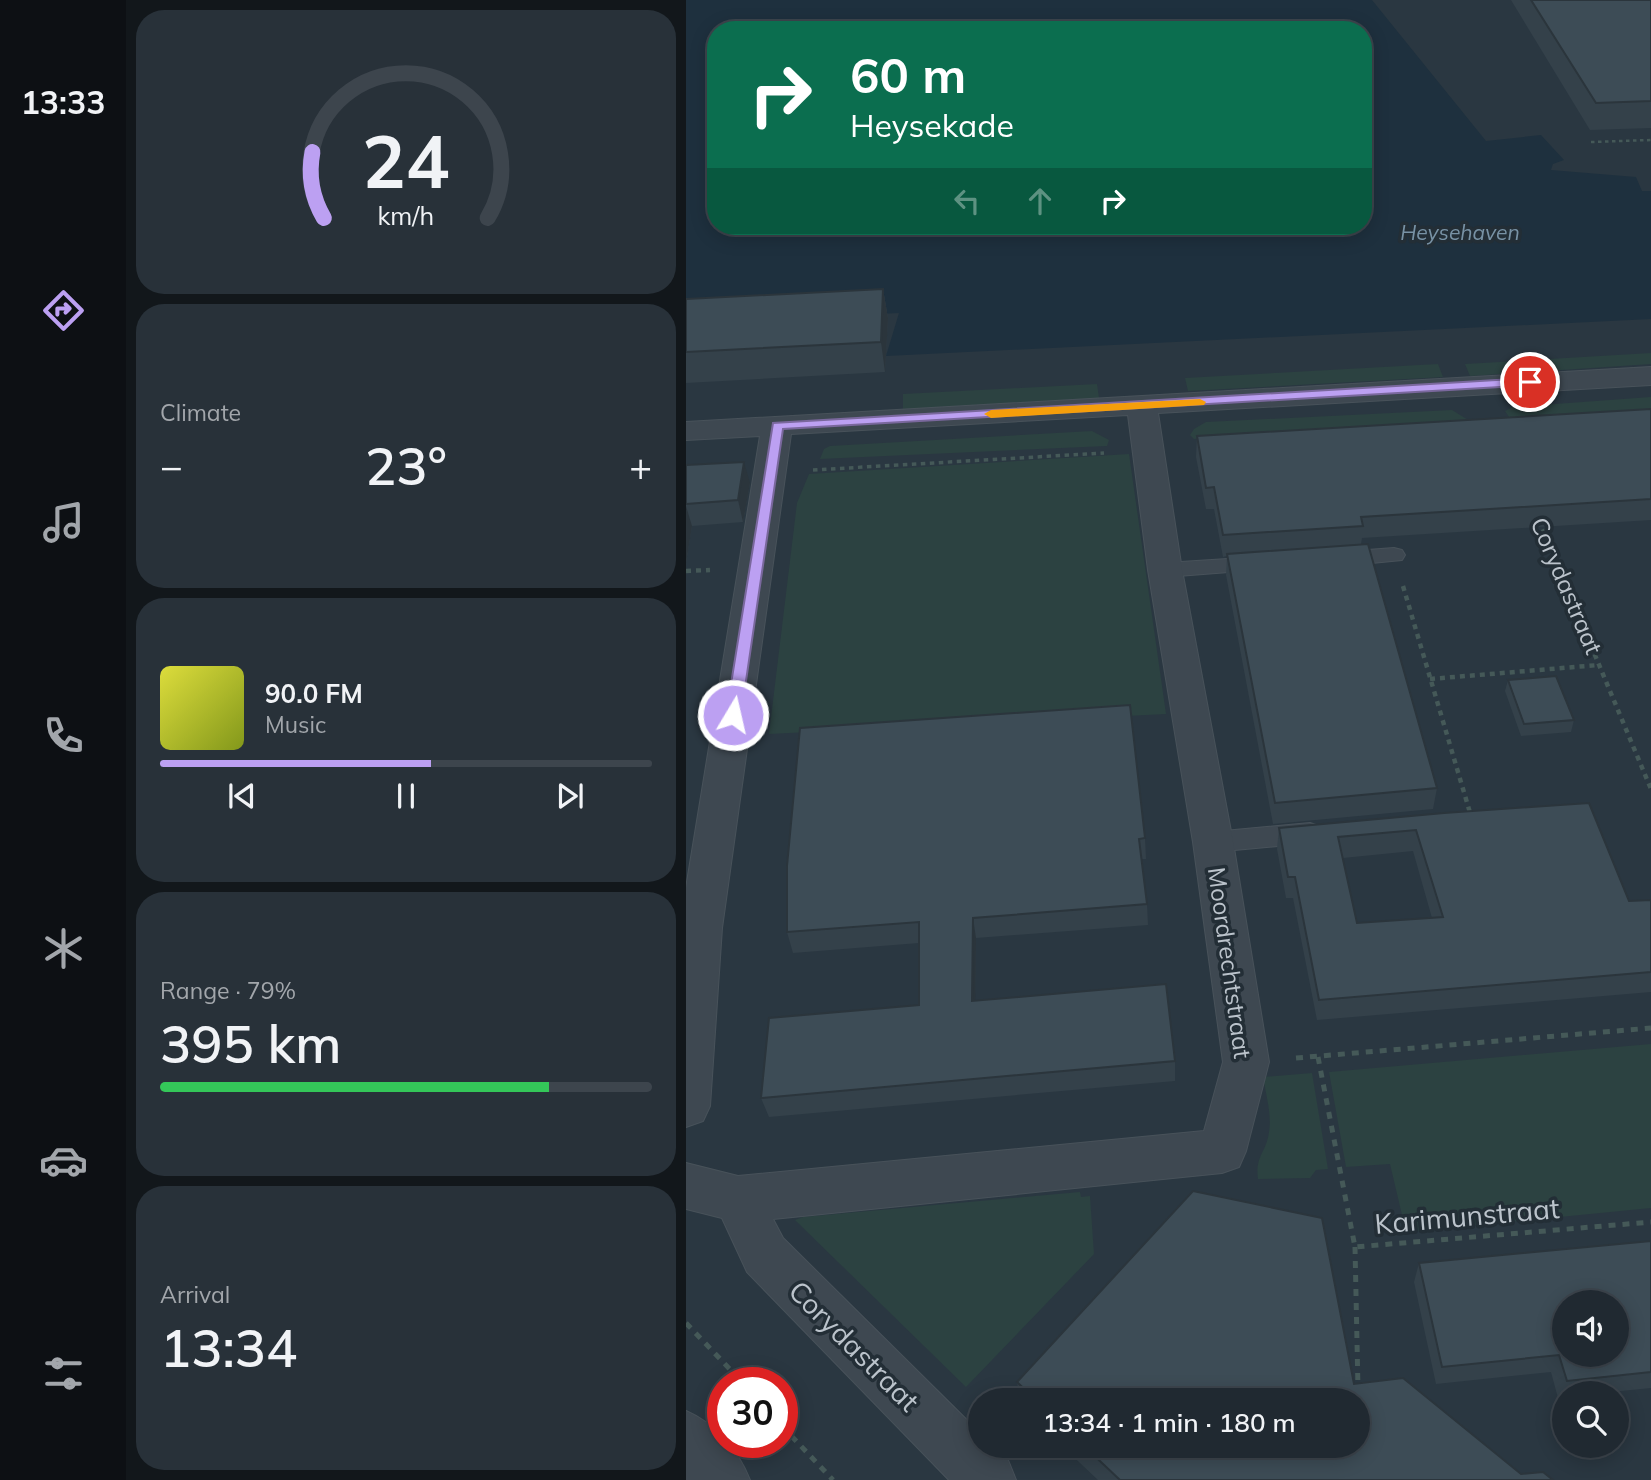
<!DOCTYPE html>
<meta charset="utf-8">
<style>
:root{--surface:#202931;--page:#283139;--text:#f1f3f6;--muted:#a2a6ab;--line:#3d454d;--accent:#bca0f2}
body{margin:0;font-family:Mulish,sans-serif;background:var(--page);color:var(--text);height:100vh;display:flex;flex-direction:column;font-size:26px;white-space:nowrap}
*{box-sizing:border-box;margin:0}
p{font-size:23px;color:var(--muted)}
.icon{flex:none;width:38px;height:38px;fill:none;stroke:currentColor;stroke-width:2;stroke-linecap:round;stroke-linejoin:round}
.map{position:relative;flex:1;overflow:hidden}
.side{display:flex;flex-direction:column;gap:10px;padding:10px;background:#12171b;width:560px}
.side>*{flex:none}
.hud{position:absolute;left:21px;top:21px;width:665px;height:214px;border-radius:28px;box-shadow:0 4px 18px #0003,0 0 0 2px var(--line);background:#0b6e4f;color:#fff;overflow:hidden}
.fabs{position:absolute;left:866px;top:1290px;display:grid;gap:14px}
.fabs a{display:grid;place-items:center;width:77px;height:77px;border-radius:50%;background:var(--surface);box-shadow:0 4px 18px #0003,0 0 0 2px var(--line);font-size:35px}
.speed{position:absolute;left:21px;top:1367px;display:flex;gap:14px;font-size:35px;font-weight:700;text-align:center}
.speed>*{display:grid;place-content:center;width:91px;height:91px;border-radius:50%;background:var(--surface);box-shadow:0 4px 18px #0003,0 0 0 2px var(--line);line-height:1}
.speed .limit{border:10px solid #d22;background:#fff;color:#111}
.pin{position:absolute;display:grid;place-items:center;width:60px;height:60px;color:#fff;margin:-30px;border:4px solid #fff;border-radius:50%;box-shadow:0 2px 7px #0007}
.me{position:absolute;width:77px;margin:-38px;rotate:9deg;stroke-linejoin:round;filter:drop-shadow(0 0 5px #0008)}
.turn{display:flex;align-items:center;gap:24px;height:147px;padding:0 28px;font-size:32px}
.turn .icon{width:91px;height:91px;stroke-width:2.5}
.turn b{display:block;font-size:49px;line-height:60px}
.lanes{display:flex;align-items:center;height:66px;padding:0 28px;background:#0003;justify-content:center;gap:35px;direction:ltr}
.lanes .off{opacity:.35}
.big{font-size:52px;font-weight:600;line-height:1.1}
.side .card{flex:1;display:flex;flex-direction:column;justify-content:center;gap:10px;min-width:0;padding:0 24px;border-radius:28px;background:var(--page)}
.side .dial{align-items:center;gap:0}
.dial svg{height:182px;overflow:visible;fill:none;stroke:var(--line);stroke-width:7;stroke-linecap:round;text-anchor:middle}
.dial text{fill:var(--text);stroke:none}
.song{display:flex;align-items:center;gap:21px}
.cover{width:84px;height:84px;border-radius:10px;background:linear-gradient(135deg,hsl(60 70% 55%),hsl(70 70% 35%))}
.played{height:7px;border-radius:4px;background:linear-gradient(90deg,var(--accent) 55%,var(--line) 55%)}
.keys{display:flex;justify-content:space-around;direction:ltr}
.heat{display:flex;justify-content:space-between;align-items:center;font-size:38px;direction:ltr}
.charge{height:10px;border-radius:5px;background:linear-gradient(90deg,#34c759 79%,var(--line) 0)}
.trip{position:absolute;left:282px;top:1388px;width:402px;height:70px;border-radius:35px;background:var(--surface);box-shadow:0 4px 18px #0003,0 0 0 2px var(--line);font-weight:600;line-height:70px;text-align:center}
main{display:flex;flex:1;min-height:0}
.dock{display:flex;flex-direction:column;width:126px;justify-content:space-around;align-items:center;background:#0d1014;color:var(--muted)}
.dock .icon{width:49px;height:49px}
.dock .on{color:var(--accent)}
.dock b{font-size:32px;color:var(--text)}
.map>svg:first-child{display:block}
.green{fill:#2c4241}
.water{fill:#1e303e;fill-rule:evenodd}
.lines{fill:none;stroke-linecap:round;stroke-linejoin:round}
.service-casing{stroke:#48525a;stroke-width:2}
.minor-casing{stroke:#48525a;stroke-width:2}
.tertiary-casing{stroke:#48525a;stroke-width:2}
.path-far3{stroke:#455958;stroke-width:2.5;stroke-dasharray:3.5 3.5;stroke-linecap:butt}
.path-far2{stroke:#455958;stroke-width:3.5;stroke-dasharray:4.5 4.5;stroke-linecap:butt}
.path-far1{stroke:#455958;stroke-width:4.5;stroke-dasharray:5 5;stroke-linecap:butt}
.path{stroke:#455958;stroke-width:5;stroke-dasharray:7 7;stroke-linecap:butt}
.service{fill:#3e4851;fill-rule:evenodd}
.minor{fill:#3e4851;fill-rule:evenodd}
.tertiary{fill:#3e4851;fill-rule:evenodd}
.wall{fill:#34414a;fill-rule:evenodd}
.shaded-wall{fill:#2b353c}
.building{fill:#3d4c56;stroke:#2b353c;stroke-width:2;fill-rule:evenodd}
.route{fill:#bca0f2;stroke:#7a689d;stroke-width:2}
.slow{fill:#f59e0b}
.labels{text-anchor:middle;stroke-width:7;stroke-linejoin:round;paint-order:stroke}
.far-water-label{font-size:21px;font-style:italic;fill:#7892a5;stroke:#232e36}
.street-label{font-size:24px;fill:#bbc3cb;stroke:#232e36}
.near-street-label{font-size:28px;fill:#bbc3cb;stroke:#232e36}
</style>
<main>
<nav class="dock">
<b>13:33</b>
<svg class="icon on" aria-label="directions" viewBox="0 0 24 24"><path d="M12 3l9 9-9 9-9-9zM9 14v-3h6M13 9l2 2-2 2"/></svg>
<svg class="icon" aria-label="music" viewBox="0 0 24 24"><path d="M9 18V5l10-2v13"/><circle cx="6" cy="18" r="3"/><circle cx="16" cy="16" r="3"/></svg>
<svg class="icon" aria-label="phone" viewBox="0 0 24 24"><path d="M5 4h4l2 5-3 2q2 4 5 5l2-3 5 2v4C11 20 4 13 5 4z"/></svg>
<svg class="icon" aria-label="climate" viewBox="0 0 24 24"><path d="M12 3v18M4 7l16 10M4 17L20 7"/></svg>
<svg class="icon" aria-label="car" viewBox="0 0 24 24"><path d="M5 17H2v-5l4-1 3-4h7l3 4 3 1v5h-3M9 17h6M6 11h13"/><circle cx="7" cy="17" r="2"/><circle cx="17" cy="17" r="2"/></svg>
<svg class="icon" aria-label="filters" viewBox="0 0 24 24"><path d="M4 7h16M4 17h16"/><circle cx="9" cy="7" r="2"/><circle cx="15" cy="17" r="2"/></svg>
</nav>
<section class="side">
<div class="card dial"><svg viewBox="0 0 100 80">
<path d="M14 69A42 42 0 1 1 86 69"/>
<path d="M14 69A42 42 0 0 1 9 40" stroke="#bca0f2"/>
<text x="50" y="56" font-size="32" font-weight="700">24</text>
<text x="50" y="72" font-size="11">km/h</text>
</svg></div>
<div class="card"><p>Climate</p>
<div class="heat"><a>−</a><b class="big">23°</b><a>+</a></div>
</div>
<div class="card">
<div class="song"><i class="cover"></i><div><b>90.0 FM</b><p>Music</p></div></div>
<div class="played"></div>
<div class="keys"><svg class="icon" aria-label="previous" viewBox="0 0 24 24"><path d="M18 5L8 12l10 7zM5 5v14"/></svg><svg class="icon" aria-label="pause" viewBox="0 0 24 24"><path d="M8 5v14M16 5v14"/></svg><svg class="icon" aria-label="next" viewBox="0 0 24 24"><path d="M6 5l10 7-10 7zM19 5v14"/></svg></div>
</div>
<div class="card"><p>Range · 79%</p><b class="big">395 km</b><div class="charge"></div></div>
<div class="card"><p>Arrival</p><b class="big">13:34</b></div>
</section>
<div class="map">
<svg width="965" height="1480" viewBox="0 0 965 1480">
<rect width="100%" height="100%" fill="#2a3741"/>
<!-- green -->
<g class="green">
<path d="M965 353V364L784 376 779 364Z"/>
<path d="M752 364 757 377 502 391 499 378Z"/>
<path d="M411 384 413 398 217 409V394Z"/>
<path d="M965 397V413L832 420 823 417 819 411 827 407Z"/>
<path d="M766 410 787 423 508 439 504 435 508 429 520 422Z"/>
<path d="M406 431 423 440 421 446 134 459 138 449 144 446Z"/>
<path d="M443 454 480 714 83 734 111 503 123 474Z"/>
<path d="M965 1044V1208L720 1232 704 1164 660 1167 643 1072Z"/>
<path d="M626 1073 642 1169 630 1170 624 1178 572 1179C569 1155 580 1154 583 1132 586 1115 580 1095 577 1077Z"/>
<path d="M394 1192 395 1197 404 1196 408 1254 280 1387 109 1220 117 1217Z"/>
</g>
<!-- water -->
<path class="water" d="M0 0H686L800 141 855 135 878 160 867 164 865 170 950 177 956 191H965V319L200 356 213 313 0 324ZM30 30H677V226H30Z"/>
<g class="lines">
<!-- service casing -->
<g class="service-casing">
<g id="service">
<path d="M708 548 716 550 719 555 716 560 655 566 647 564 644 559 647 554 655 552Z"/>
<path d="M573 557 581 559 584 564 581 569 479 577 471 575 468 570 471 565 479 563Z"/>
<path d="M624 823 633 826 637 833 633 840 624 843 527 852 518 849 514 842 518 835 527 832Z"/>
</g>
</g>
<!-- minor casing -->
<g class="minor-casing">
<path id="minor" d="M965 367V385L472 413 496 570 547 842 583 1062 560 1151 553 1167 536 1173 87 1219 97 1238 294 1433V1446H307L322 1460 330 1480H263L61 1272 36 1218 0 1209V1163L52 1176 518 1131 537 1062 507 842 462 570 442 415 105 434 36 928 24 1106 17 1121 0 1127V888L74 436 0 440V422Z"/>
</g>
<!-- tertiary casing -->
<g class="tertiary-casing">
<path id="tertiary" d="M0 1411C30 1424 52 1450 64 1480H0Z"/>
</g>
<!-- path-far3 -->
<path class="path-far3" d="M905 142 965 140"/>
<!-- path-far2 -->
<g class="path-far2">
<path d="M127 470 418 453"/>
<path d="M853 521 871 563"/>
</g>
<!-- path-far1 -->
<g class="path-far1">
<path d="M870 562 965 789"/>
<path d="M0 571 24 570"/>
<path d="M717 586 785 816"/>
<path d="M744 679 913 665"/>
</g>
<!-- path -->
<g class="path">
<path d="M632 1057 669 1247 965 1222"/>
<path d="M610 1058 965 1028"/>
<path d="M669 1247 672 1389"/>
<path d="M0 1323 56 1382"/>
<path d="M96 1426 147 1480"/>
</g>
<!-- service -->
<use href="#service" class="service"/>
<!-- minor -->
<use href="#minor" class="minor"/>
<!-- tertiary -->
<use href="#tertiary" class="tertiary"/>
</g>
<!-- wall -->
<g class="wall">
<path d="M825 0H965V128L904 130Z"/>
<path d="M197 289 202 318 199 372 0 383V299Z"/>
<path d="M965 409V520L676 538 675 544 751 788 747 809 587 824 540 575 541 556 537 557 528 509H520L510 457 511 436Z"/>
<path d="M0 465 64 483 57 522 6 526 0 563Z"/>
<path d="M822 680 888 720 885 732 835 736 819 691Z"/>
<path d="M758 813 943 901 965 900V992L631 1020 607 898H600L591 849 593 828ZM727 851 746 918 671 923 657 858Z"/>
<path d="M459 838 460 859H456L461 904 462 925 290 938 289 1001 489 1061V1081L83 1117 75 1098 233 1005V943L107 953 101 932V866Z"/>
<path d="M965 1241V1388L915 1393H878V1397L872 1398 865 1372 750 1384 728 1282 733 1263Z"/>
<path d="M331 1382 668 1384 835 1474 867 1480H412L376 1446H672V1400H334Z"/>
</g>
<!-- shaded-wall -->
<g class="shaded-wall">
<path d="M197 289 202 318 199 372 195 342Z"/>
<path d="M58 462 64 483 57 522 52 500Z"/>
<path d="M0 506 6 526 0 563Z"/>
<path d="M287 918 290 938 289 1021 286 1001Z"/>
</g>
<!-- building -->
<g class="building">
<path d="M845 0H965V101L910 103Z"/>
<path d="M197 289 195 342 0 352V299Z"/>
<path d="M965 409V499L675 517 677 526 537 535 528 487 520 488 511 436Z"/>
<path d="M58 462 52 500 0 504V465Z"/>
<path d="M682 544 751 788 589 803 541 554Z"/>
<path d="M870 676 888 720 838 724 822 680Z"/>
<path d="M444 705 459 838 453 839 461 904 287 918 286 1001 480 984 489 1061 75 1098 83 1018 233 1005V922L101 932V866L114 728Z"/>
<path d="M903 803 943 901 965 900V972L633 1000 609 877H602L593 828 758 813ZM730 830 757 917 671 923 652 837Z"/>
<path d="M507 1191 636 1218 668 1384 717 1378 835 1474 857 1472 867 1480H434L398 1446H672V1400H350L331 1382Z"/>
<path d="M965 1241V1372L881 1381 873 1355 756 1367 733 1263ZM878 1302H931V1354H878Z"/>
</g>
<!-- route -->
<path class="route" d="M844 378 848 380V385L97 429 55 715 47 721 40 715 87 423Z"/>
<!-- slow -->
<path class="slow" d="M514 399 520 402 518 405 305 418 298 414 305 410Z"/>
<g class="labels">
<!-- far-water labels -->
<g class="far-water-label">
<text x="774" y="240">Heysehaven</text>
</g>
<!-- street labels -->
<g class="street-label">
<text transform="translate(880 586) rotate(67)" y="8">Corydastraat</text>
<text transform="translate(543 963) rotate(82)" y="8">Moordrechtstraat</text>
</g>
<!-- near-street labels -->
<g class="near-street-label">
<text transform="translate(781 1216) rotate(-5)" y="10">Karimunstraat</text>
<text transform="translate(168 1346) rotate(45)" y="10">Corydastraat</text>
</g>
</g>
</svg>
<div class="fabs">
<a><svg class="icon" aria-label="sound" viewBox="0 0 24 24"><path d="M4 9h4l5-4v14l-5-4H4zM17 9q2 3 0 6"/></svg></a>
<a><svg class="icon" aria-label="search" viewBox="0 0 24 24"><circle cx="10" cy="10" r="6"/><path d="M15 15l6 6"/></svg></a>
</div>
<div class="speed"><div class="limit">30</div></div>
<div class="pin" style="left:844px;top:382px;background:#d93025"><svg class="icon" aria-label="arrive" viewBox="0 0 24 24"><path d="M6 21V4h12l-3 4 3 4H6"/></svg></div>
<svg class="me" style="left:47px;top:715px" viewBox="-20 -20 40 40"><circle r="17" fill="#bca0f2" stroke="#fff" stroke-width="3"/><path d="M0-11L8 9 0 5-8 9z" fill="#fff"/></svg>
<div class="trip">13:34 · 1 min · 180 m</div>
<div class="hud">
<div class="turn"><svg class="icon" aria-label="right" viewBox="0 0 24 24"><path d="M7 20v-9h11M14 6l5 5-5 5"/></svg><div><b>60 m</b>Heysekade</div></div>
<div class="lanes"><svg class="icon off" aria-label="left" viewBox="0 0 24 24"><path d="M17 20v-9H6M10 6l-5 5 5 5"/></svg><svg class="icon off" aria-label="ahead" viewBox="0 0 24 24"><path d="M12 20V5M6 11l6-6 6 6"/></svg><svg class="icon" aria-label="right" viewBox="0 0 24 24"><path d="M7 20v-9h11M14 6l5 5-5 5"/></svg></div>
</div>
</div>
</main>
